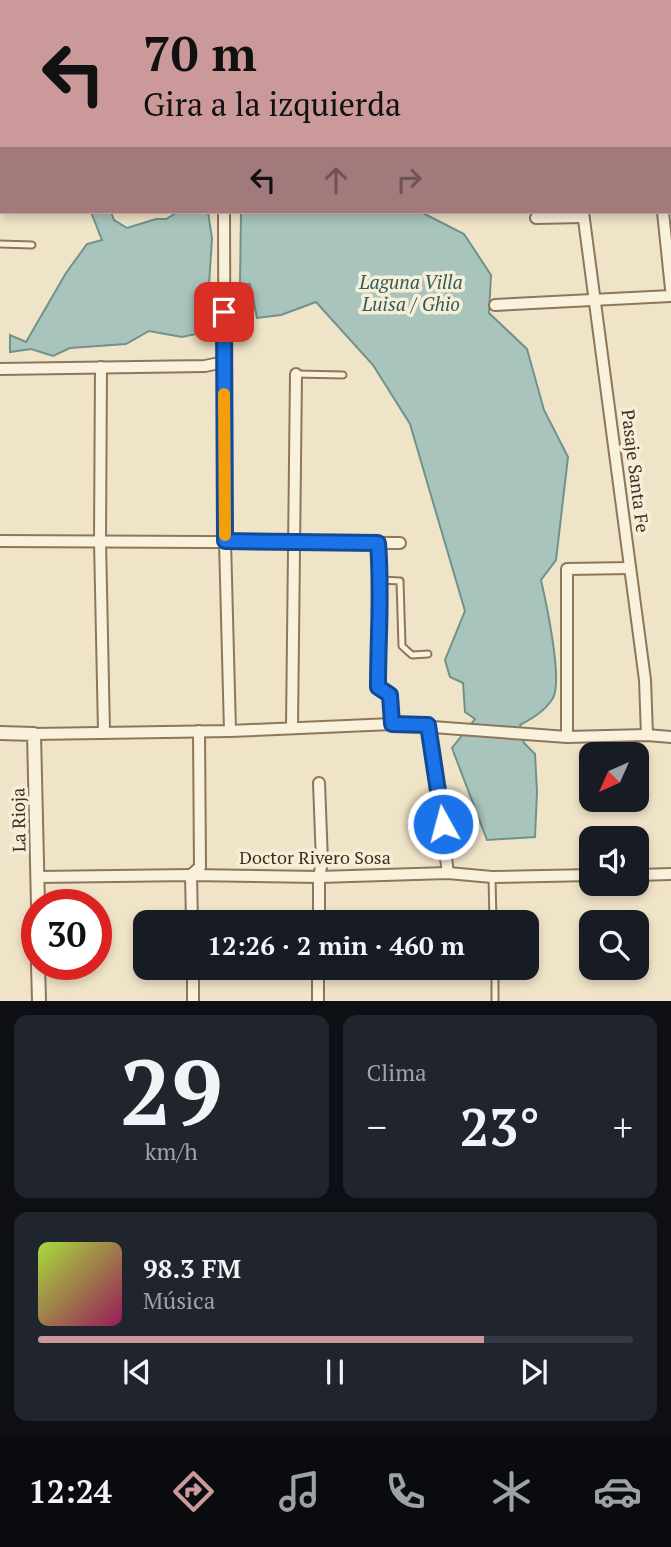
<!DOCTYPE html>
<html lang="es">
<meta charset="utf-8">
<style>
:root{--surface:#171b24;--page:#20242c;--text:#f1f3f6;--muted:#9ea1a6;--line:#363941;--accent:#cc999b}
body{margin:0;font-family:"PT Serif",serif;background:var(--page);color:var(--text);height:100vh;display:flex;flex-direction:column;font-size:26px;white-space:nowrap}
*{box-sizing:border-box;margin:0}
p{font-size:23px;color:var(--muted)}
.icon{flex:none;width:38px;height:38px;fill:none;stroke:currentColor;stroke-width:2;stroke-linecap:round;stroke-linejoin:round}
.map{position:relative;height:1001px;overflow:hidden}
.side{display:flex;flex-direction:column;gap:14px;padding:14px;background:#0d0f14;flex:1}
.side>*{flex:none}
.banner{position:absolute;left:0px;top:0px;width:672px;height:214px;box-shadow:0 4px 10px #0003;background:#cc999b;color:#111;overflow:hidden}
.needle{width:46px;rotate:225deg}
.buttons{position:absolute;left:579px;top:742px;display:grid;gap:14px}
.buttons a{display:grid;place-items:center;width:70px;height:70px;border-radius:14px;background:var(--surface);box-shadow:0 4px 10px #0003;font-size:35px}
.speed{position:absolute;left:21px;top:889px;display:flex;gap:14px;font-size:35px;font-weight:700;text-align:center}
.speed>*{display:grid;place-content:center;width:91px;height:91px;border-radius:50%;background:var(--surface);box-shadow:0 4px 10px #0003;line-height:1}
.speed .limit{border:10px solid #d22;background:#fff;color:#111}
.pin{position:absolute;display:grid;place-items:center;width:60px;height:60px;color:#fff;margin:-30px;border-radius:14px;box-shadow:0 4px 10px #0006}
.me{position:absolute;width:77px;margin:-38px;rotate:353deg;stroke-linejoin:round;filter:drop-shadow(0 0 5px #0008)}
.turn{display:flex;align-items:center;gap:24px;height:147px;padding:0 28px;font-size:32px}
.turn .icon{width:91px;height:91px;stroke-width:2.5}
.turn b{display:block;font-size:49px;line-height:60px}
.lanes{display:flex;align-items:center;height:66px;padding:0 28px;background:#0003;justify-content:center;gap:35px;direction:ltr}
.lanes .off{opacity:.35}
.big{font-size:52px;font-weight:600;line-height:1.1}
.side .widget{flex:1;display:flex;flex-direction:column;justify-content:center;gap:10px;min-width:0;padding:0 24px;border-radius:14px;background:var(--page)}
.side .dial{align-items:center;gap:0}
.dial b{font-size:91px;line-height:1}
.song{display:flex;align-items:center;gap:21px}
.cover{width:84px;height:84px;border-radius:10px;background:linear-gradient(135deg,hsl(80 70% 55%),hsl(330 70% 35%))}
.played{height:7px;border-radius:4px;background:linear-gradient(90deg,var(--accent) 75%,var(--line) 75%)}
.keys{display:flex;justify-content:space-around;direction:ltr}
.heat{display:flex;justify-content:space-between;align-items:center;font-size:38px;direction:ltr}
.side .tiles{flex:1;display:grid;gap:14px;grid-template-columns:1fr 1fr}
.widget:last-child{grid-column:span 2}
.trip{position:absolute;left:133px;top:910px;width:406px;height:70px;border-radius:14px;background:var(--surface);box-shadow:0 4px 10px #0003;font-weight:600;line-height:70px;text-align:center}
.tab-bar{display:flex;height:112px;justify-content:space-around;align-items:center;background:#090b0e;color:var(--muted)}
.tab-bar .icon{width:49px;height:49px}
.tab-bar .selected{color:var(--accent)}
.tab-bar b{font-size:32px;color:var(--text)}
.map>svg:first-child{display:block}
.water{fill:#a9c4bc;stroke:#6f938a;stroke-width:2}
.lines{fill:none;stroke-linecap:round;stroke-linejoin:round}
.service-casing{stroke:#8d765c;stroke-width:9}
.minor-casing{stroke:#8d765c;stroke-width:14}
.tertiary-casing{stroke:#8d765c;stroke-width:16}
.service{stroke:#faf1dc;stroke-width:5}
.minor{stroke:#faf1dc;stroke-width:10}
.tertiary{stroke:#faf1dc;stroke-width:12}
.route-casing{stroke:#114b97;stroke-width:18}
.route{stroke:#1a73e8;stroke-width:12}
.slow{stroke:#f59e0b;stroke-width:12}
.labels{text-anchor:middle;stroke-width:7;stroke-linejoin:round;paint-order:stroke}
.street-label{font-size:18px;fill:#3d2e20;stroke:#f7eed8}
.water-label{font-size:19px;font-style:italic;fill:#2f5d5a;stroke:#f7eed8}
</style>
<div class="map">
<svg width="671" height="1001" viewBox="0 0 671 1001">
<rect width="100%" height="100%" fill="#f0e4c8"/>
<!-- water -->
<g class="water">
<path d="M91 212H111L114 220 127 228 156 219H166L178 212H208L212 238 206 332 182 337 149 331 126 344 70 348 53 356 31 349 10 352V335L26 342 66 273 87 244 102 240Z"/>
<path d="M241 212H421L464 234 491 275 489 313 527 349 544 410 568 457 556 560 541 580C546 602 563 680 553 698 545 711 533 718 520 725L524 743 535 754 537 792 535 837 487 840 452 748 475 719 465 712 463 683 450 677 445 660 465 611 410 424 373 365 316 302 281 315 257 318 250 284H240Z"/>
</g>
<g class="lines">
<!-- service casing -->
<g class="service-casing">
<g id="service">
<path d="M0 244 32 245"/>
<path d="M296 374 343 375"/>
<path d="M392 724 390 695 378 687V631L381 580 400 581 402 646 412 655 428 654"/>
<path d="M492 877 493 922"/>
<path d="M495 968V1001"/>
</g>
</g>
<!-- minor casing -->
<g class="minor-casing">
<g id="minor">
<path d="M98 0V2"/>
<path d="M224 0V2"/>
<path d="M254 0 353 2"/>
<path d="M440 0V2"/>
<path d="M530 0V2"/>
<path d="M616 2V0"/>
<path d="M0 107H2"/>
<path d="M670 123 671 119"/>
<path d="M224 212 225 541 230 731"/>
<path d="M583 212 645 680 647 735"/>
<path d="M663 212 671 289"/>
<path d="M536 218 583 217"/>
<path d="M495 305 671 296"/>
<path d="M101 367 100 541 104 732"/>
<path d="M0 369 205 366 224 362"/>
<path d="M0 541 400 543"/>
<path d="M378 543 381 580"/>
<path d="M428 725 448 873"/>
<path d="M292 727 296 374"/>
<path d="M34 734 230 731 392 724 567 737 647 735 671 737"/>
<path d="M567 737V569L630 568"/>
<path d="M637 875 671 874"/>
<path d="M38 877 191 875 319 877 448 873 492 877 592 875"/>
<path d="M192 922 191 875 200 867 199 731"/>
<path d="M319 922V877L322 862 319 783"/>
<path d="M193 968V1001"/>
<path d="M318 1001V968"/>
</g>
</g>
<!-- tertiary casing -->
<g class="tertiary-casing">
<g id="tertiary">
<path d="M0 733 34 734 38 905"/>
<path d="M38 964 39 1001"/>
</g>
</g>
<!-- service -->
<use href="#service" class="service"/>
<!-- minor -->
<use href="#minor" class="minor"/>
<!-- tertiary -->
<use href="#tertiary" class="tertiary"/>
</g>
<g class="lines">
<!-- route casing -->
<g class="route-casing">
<path id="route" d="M224 312 225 541 378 543C382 591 378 639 378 687L390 695 392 724 428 725 443 824"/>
</g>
<!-- route -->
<use href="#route" class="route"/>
<!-- slow -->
<path class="slow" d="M224 394 225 535"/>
</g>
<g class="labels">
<!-- street labels -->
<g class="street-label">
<text transform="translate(635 471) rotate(83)" y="6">Pasaje Santa Fe</text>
<text transform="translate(19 820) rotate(-91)" y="6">La Rioja</text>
<text x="315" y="864">Doctor Rivero Sosa</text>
</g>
<!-- water labels -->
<g class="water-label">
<text x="411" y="289">Laguna Villa<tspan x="411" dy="22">Luisa / Ghio</tspan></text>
</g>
</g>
</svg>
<div class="buttons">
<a><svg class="needle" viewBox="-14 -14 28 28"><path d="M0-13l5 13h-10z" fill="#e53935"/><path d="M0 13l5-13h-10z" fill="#9ea1a6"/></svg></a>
<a><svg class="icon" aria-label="sound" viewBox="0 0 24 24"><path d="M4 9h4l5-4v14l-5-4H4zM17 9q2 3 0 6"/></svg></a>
<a><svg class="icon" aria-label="search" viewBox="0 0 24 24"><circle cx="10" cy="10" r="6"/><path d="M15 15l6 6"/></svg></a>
</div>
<div class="speed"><div class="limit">30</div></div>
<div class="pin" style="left:224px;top:312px;background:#d93025"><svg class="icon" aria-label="arrive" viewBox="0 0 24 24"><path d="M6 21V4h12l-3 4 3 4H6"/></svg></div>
<svg class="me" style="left:443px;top:824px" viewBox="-20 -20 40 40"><circle r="17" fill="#1a73e8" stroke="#fff" stroke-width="3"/><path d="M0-11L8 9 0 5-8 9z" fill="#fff"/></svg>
<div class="trip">12:26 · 2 min · 460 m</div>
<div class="banner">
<div class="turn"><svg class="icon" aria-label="left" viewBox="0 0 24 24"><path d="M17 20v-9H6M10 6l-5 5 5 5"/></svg><div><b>70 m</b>Gira a la izquierda</div></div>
<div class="lanes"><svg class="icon" aria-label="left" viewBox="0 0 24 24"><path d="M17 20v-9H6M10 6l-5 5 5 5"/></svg><svg class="icon off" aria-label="ahead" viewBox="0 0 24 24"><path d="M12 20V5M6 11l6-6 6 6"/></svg><svg class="icon off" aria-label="right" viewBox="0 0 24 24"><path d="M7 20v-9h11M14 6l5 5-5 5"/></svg></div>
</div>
</div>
<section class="side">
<div class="tiles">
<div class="widget dial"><b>29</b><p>km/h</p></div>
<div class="widget"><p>Clima</p>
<div class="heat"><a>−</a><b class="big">23°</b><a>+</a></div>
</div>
<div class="widget">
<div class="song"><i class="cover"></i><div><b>98.3 FM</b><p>Música</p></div></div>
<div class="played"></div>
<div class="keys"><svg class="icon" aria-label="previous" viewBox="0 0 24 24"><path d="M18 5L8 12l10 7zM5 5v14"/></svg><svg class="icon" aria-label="pause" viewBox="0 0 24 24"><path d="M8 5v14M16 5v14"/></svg><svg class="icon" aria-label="next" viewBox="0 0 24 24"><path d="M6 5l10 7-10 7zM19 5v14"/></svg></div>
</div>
</div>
</section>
<nav class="tab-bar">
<b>12:24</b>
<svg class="icon selected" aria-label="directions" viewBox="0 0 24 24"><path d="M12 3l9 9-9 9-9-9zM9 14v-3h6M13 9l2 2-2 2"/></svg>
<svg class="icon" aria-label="music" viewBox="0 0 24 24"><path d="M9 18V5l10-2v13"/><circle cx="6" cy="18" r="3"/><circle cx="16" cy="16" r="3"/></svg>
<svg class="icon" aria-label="phone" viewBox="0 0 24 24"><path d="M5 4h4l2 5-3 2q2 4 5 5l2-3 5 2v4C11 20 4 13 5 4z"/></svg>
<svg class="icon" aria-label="climate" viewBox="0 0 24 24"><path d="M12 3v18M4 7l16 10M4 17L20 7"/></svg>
<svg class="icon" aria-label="car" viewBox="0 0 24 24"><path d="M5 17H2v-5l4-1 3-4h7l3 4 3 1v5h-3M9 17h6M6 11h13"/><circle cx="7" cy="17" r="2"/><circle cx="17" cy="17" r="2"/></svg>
</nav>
